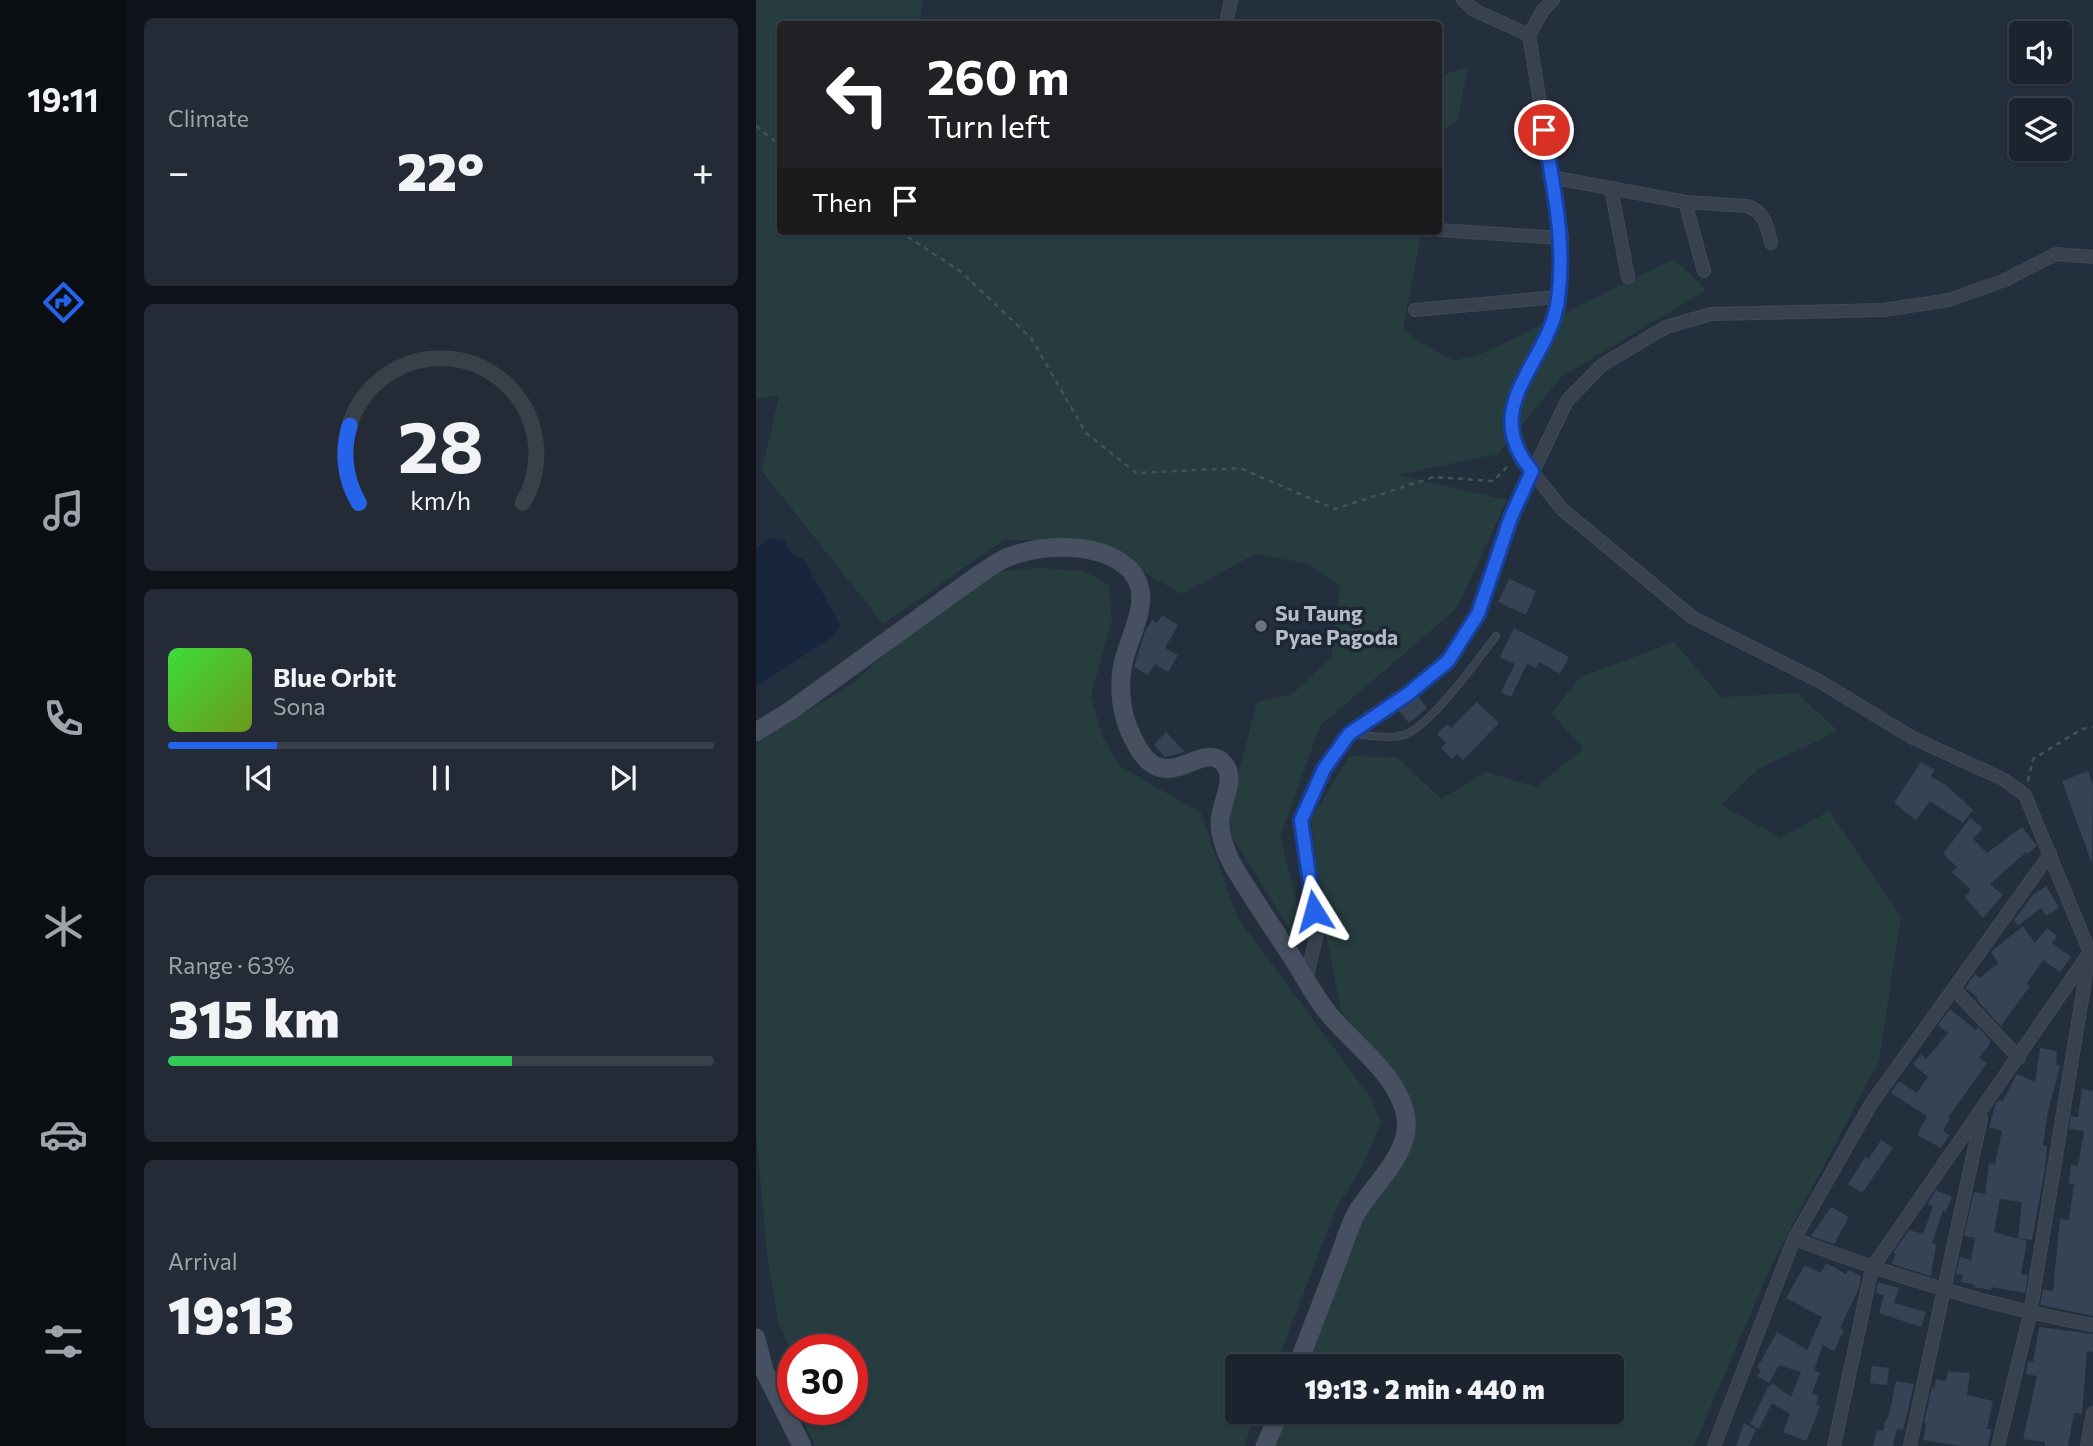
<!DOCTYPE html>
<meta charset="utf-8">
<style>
:root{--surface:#1b232e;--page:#242b36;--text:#f1f3f6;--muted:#a0a4aa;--line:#39404a;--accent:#2563eb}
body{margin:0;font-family:Commissioner,sans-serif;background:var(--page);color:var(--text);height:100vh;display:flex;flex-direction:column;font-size:26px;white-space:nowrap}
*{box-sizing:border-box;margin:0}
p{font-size:23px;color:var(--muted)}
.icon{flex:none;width:38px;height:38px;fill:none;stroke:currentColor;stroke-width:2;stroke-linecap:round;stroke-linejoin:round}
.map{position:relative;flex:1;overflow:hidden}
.details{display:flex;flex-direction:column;gap:18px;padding:18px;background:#0f1319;width:630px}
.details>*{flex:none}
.guide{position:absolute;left:21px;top:21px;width:665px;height:214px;border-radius:7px;box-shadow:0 2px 5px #0004,0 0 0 2px var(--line);background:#202124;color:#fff;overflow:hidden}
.controls{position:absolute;left:1253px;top:21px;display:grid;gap:14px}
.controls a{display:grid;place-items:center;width:63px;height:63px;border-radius:7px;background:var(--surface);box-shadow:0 2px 5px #0004,0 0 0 2px var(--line);font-size:35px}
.speed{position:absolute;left:21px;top:1334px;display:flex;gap:14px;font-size:35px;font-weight:700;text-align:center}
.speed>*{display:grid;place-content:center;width:91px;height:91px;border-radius:50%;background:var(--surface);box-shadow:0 2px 5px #0004,0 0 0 2px var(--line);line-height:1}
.speed .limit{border:10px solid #d22;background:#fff;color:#111}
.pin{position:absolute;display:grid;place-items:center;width:60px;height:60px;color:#fff;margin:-30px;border:4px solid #fff;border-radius:50%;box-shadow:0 2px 7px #0007}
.me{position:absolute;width:77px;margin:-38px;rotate:352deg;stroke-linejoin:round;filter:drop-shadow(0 0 5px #0008)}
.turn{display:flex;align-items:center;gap:24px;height:147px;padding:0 35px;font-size:32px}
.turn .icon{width:91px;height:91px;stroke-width:2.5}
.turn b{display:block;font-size:49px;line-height:60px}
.then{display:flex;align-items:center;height:66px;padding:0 35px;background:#0003;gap:14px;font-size:26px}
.big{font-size:52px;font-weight:800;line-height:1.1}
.details .card{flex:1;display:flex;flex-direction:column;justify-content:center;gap:10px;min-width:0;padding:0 24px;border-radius:10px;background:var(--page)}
.details .dial{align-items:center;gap:0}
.dial svg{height:182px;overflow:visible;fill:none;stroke:var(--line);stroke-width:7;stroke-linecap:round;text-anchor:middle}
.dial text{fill:var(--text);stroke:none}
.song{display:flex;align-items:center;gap:21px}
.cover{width:84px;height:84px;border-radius:10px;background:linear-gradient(135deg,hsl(120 70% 55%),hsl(80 70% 35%))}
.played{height:7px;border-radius:4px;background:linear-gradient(90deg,var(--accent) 20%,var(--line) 20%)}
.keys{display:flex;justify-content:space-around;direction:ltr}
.heat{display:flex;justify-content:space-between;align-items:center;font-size:38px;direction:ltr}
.charge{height:10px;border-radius:5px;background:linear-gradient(90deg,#34c759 63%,var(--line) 0)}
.trip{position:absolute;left:469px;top:1354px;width:399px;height:70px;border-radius:7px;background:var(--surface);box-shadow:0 2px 5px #0004,0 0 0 2px var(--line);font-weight:800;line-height:70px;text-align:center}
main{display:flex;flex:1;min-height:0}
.tabs{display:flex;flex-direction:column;width:126px;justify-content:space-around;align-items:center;background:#0b0e12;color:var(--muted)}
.tabs .icon{width:49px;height:49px}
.tabs .on{color:var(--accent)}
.tabs b{font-size:32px;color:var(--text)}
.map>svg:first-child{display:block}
.green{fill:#263c3f}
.water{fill:#17263c}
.building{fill:#364354}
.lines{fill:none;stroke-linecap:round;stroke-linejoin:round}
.service-casing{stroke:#414a57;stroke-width:8}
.minor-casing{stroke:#414a57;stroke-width:14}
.secondary-casing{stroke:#414a57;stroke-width:19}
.path{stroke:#3f5557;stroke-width:2.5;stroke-dasharray:5 5;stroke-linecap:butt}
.service{stroke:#38414e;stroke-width:6}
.minor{stroke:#38414e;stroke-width:12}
.secondary{stroke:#465061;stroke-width:18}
.route-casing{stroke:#184099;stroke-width:18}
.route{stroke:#2563eb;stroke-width:12}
.worship-dot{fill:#6b7280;stroke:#1d2633;stroke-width:2.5}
.labels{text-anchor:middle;stroke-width:7;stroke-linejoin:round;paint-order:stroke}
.poi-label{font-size:21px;font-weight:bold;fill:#b4bcc9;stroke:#1d2633;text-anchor:start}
</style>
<main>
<nav class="tabs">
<b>19:11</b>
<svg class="icon on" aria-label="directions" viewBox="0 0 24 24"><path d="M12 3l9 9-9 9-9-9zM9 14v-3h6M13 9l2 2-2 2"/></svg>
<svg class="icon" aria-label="music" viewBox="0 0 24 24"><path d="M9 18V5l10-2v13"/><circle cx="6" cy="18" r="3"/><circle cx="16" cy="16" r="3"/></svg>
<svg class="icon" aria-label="phone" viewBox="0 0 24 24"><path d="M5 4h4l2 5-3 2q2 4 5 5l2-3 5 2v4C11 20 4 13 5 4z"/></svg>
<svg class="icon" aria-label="climate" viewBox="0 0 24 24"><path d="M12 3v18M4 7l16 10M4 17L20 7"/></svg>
<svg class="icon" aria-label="car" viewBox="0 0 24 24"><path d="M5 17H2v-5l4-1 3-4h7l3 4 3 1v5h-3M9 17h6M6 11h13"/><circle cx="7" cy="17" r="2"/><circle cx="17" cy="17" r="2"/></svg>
<svg class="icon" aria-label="filters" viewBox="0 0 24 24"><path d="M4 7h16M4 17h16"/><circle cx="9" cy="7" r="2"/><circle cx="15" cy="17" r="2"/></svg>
</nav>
<section class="details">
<div class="card"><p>Climate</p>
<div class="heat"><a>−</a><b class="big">22°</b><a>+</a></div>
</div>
<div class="card dial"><svg viewBox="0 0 100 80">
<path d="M14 69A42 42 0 1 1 86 69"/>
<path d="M14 69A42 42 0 0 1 10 35" stroke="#2563eb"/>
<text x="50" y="56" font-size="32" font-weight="700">28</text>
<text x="50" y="72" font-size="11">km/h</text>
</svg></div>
<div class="card">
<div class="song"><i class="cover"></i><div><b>Blue Orbit</b><p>Sona</p></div></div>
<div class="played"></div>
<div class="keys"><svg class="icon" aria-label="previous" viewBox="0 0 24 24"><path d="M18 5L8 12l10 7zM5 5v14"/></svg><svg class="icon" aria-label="pause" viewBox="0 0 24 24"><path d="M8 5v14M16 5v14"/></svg><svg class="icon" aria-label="next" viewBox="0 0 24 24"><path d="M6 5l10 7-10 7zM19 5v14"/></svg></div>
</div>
<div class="card"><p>Range · 63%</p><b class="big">315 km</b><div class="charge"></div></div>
<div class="card"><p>Arrival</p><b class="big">19:13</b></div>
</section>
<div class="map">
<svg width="1337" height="1446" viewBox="0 0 1337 1446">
<rect width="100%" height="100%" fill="#242f3e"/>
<!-- green -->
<g class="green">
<path d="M0 0H167L163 24H24V231H666L647 328 661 340 698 361 728 353 918 259 950 290 805 377 742 454 641 475 751 500 701 608 564 726 524 837 548 932 536 933 469 825 501 702 536 694 575 658 584 586 552 564 499 554 426 594 330 540H248L127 624 6 471 23 395 0 399Z"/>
<path d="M712 67 702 119 683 133V76Z"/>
<path d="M284 568 328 571 353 585 356 619 335 696 347 738 364 766 445 813 481 917 615 1098 625 1122 606 1167 580 1209 519 1367H481V1412H501L488 1446H59L47 1420V1409H96V1349H37V1355L22 1321 11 1254 0 1129V743L96 684 164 623 246 571Z"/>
<path d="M918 642 965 697 1041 693 1082 731 1002 769 965 805 1025 838 1073 811 1145 917 1123 1061 1016 1264 938 1446H515L528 1412H856V1367H546L613 1201 648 1164 657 1106 585 1011 569 930 555 819 593 756 641 757 685 799 730 772 780 787 827 749 796 713 824 677Z"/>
</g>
<!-- water -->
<path class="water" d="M15 538 28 540 37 556 48 559 84 625 78 636 0 687V548Z"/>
<!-- building -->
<g class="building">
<path d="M753 579 780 591 770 615 742 602Z"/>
<path d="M406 615 422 625 409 648 422 655 412 672 399 664 392 675 378 667 380 660 389 632 396 620 401 623Z"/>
<path d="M758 628 813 657 804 674 783 662 780 668 771 664 755 697 745 692 759 664 744 657Z"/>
<path d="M662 697 671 708 653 723 643 711Z"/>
<path d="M721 702 743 723 707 760 701 754 696 759 685 748 690 743 681 734 691 724 695 728Z"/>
<path d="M410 732 429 752 409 757 398 745Z"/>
<path d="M1165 762 1179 770 1175 776 1191 786 1217 810 1207 823 1174 801 1160 820 1138 803Z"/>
<path d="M1332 771 1337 785 1336 864 1306 781Z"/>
<path d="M1214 818 1227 828 1217 839 1231 853 1266 827 1281 846 1271 854 1270 852 1234 884 1247 895 1227 918 1209 897 1215 890 1196 872 1201 867 1187 854Z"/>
<path d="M1290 886 1303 908 1290 916 1285 908 1262 926 1258 920 1277 895Z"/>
<path d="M1267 926 1279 943 1291 928 1301 936 1296 943 1315 957 1304 972 1287 960 1271 983 1274 986 1245 1026 1221 1000 1222 998 1209 988 1219 974 1224 978 1242 963 1235 952Z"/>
<path d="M1194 1009 1220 1030 1222 1027 1234 1040V1044L1223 1058 1231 1063 1192 1118 1194 1119 1187 1131 1193 1135 1185 1148 1161 1135 1171 1116 1135 1093 1143 1081 1161 1093 1172 1077 1157 1064 1165 1054 1170 1059 1192 1033 1182 1025Z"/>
<path d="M1284 1048 1301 1051 1300 1065 1304 1066 1292 1111 1287 1145 1291 1146 1289 1169 1276 1240 1262 1238 1266 1202 1244 1199 1238 1232 1271 1241 1265 1274 1272 1275 1269 1293 1235 1287V1290L1218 1287 1219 1285 1205 1282 1207 1275 1200 1274 1204 1257 1215 1260 1219 1238 1208 1236 1218 1192 1229 1194 1233 1163 1239 1164 1246 1131 1233 1127 1240 1103 1243 1100 1247 1101 1261 1074 1279 1082Z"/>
<path d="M1326 1089 1337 1091V1316L1284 1305 1287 1289 1297 1291 1304 1219 1313 1220 1318 1184H1313L1315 1165 1322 1166 1328 1131 1313 1129 1315 1116 1322 1117Z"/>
<path d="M1125 1140 1137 1148 1106 1193 1092 1184 1109 1157 1113 1159Z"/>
<path d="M1180 1190 1196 1197 1189 1212 1187 1210 1176 1243 1180 1244 1175 1276 1136 1264 1140 1253H1137L1153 1230 1167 1234 1177 1206 1172 1204Z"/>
<path d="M1075 1207 1093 1217 1078 1244 1055 1236Z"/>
<path d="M1070 1263 1090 1274 1092 1270 1105 1276 1103 1288 1084 1328 1088 1330 1078 1351 1067 1345 1058 1370 1064 1373 1056 1393 1063 1396 1060 1404 1064 1406 1058 1422 1050 1441 1027 1432 1034 1414 1016 1403 1003 1429 994 1424 1012 1387 1017 1384 1035 1397 1045 1372 1023 1365 1013 1383 1001 1376 1005 1370 1001 1368 1021 1332 1051 1350 1066 1317 1030 1298 1049 1265 1065 1273Z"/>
<path d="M1122 1282 1143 1288 1138 1303 1170 1312 1165 1327 1123 1313 1128 1295 1120 1293Z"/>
<path d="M1283 1327 1337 1334V1352L1331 1351 1326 1414 1318 1413 1312 1446H1289V1442L1267 1439 1281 1376 1270 1374 1272 1361 1277 1362Z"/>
<path d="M1116 1366 1133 1368 1131 1385 1114 1383Z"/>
<path d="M1192 1371 1214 1373 1211 1395 1237 1401 1231 1429H1235L1232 1446H1204L1167 1440 1170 1423H1168L1176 1387 1178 1388 1180 1379 1190 1381Z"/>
<path d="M1140 1381 1158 1384 1147 1430 1141 1429 1137 1446H1117L1121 1430 1127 1431 1130 1418 1132 1419Z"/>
<path d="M988 1423 1000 1430 992 1446H980Z"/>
</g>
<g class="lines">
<!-- service casing -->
<g class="service-casing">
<path id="service" d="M595 734C610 735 629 739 644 736 671 732 722 659 740 636"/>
</g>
<!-- minor casing -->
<g class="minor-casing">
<g id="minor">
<path d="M707 0 718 10 773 35"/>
<path d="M797 0 787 10 773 35 806 238 802 302 785 349 756 404 755 418 763 455 806 509 936 617 1063 681 1157 738 1247 779 1269 795 1337 960"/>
<path d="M471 18 475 0"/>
<path d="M795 177 929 202 991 206C1009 212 1011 226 1015 243"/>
<path d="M855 188 872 277"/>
<path d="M929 202 948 271"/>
<path d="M682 230 806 238"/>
<path d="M659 310 802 297"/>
<path d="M550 979 561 934 545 820 568 769 593 734 652 694 692 661 722 614 755 517 811 401 846 365 910 327 955 314 1128 310 1193 300 1249 280 1300 254 1337 257"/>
<path d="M1199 990 1263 1058"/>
<path d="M1038 1239C1135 1275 1235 1307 1337 1325"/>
<path d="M958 1446 1038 1239 1115 1104 1294 854"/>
<path d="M1078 1446 1116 1268 1334 952"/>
<path d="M1154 1446 1225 1119"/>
<path d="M1242 1446 1274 1314 1333 956"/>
<path d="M1331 1446 1337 1413"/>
</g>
</g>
<!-- secondary casing -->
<g class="secondary-casing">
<g id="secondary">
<path d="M0 732 34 711 221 576C232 569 243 560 255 556 290 544 347 541 375 571 400 600 370 638 366 669 362 698 368 726 384 751 414 796 447 737 469 765 480 780 465 804 464 820 463 835 471 856 479 869 498 900 518 930 538 960 549 978 559 997 572 1013 597 1044 644 1076 650 1118 655 1153 618 1184 601 1212 592 1228 587 1248 580 1265 567 1299 554 1333 541 1367"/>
<path d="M0 1338 8 1370 46 1446"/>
<path d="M509 1446 524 1412"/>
</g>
</g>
<!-- path -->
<g class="path">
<path d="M0 126 24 145"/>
<path d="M143 231 204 271 275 338 330 433 380 473 484 468 579 509 678 477 737 481 754 464"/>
<path d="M1272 781 1277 759 1326 729 1337 727"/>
</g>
<!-- service -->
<use href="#service" class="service"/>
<!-- minor -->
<use href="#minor" class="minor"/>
<!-- secondary -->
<use href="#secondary" class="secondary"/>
</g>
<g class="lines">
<!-- route casing -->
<g class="route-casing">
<path id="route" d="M558 911 545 820 568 769 593 734 652 694 692 661 722 614 755 517 776 471C721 406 793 364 802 300 810 242 797 187 788 130"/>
</g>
<!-- route -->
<use href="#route" class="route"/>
</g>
<!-- markers -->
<circle class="worship-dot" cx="505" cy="626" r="7"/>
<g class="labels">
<!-- poi labels -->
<g class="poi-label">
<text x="519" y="621">Su Taung<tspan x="519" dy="24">Pyae Pagoda</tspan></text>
</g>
</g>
</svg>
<div class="controls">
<a><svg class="icon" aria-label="sound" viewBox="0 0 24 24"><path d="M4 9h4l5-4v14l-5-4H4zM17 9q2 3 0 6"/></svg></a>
<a><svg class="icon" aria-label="layers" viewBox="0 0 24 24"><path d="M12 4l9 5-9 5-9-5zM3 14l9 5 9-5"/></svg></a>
</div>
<div class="speed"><div class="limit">30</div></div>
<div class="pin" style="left:788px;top:130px;background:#d93025"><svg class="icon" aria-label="arrive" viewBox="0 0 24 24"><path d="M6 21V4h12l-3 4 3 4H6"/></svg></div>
<svg class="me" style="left:558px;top:911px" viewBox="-20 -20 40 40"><path d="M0-17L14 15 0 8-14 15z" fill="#2563eb" stroke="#fff" stroke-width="4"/></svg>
<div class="trip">19:13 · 2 min · 440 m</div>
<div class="guide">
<div class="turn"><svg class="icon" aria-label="left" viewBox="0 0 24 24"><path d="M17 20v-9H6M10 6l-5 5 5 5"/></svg><div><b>260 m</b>Turn left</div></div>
<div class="then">Then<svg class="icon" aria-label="arrive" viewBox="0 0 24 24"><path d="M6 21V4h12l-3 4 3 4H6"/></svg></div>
</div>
</div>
</main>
